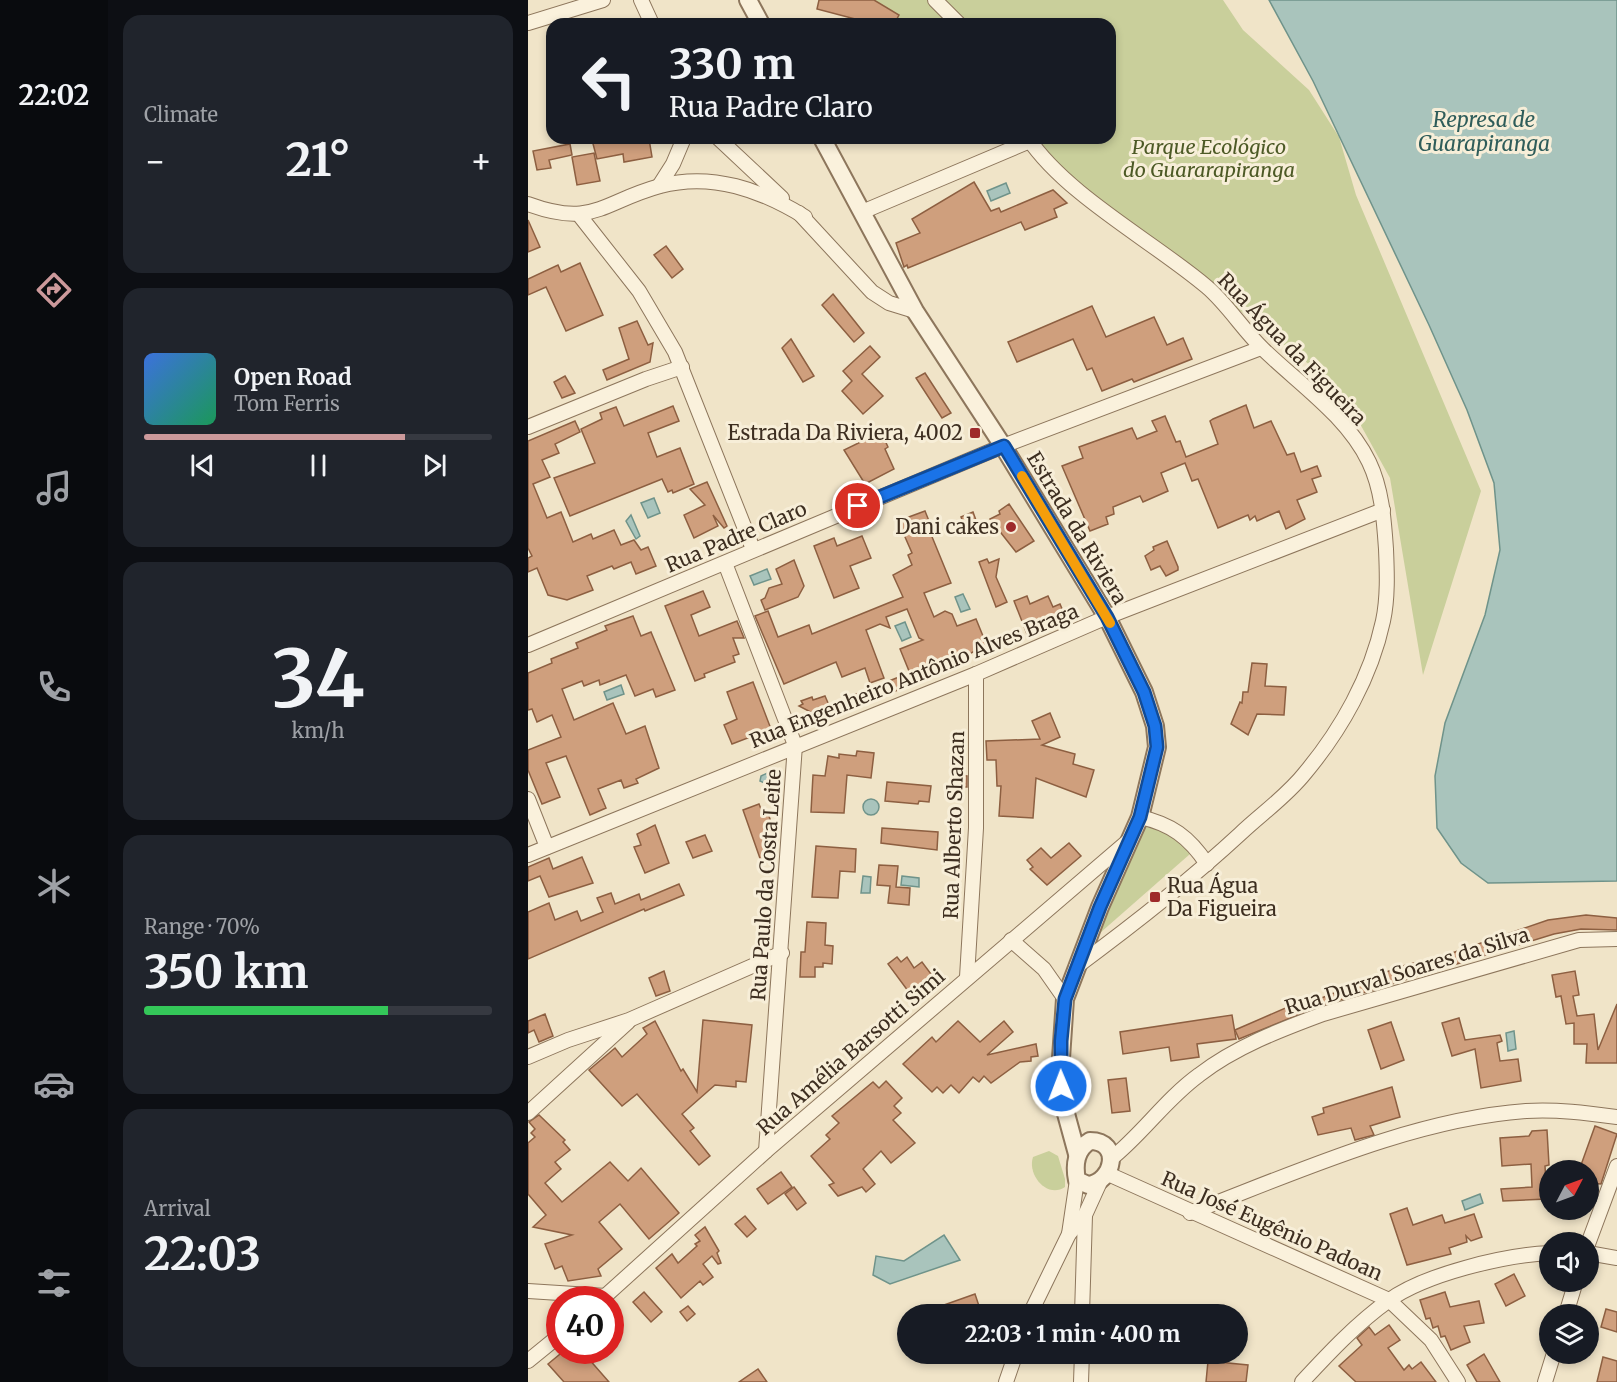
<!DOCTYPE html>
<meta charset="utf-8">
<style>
:root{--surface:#171b24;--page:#20242c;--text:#f1f3f6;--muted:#9ea1a6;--line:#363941;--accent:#cc999b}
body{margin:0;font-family:Merriweather,serif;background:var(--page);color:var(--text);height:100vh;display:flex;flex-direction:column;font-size:22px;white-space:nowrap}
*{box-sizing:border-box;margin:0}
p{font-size:20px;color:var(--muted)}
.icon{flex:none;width:33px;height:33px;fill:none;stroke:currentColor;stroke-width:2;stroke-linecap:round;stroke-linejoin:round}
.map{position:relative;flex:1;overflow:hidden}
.sheet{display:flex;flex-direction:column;gap:15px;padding:15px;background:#0d0f14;width:420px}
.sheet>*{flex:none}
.banner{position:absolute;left:18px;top:18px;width:570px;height:126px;border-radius:18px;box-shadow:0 3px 9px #0003;background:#171b24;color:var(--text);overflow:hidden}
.needle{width:39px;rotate:49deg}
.controls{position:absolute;left:1011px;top:1160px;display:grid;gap:12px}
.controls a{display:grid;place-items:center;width:60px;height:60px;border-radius:50%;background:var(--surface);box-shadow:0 3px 9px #0003;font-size:30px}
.speed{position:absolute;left:18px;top:1286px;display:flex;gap:12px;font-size:30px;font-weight:700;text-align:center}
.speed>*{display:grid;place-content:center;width:78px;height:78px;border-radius:50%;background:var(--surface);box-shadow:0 3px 9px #0003;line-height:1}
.speed .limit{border:9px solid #d22;background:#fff;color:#111}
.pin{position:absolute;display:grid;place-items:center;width:51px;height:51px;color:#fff;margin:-26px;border:3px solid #fff;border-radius:50%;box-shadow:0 2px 6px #0007}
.me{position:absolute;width:66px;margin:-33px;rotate:359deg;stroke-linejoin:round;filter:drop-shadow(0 0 4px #0008)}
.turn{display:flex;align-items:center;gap:21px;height:126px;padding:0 24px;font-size:27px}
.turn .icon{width:78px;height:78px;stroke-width:2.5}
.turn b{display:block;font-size:42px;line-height:51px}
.big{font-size:45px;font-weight:700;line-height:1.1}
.sheet .tile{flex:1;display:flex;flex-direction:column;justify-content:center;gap:9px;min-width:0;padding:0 21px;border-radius:18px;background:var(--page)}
.sheet .dial{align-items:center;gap:0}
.dial b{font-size:78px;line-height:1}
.song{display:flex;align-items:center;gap:18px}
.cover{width:72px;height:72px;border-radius:9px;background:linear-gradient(135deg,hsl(220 70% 55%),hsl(150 70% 35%))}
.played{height:6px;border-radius:3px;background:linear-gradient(90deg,var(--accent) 75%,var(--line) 75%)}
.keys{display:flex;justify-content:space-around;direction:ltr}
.heat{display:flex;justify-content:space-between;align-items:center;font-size:33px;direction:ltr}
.charge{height:9px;border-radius:4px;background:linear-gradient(90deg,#34c759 70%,var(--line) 0)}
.trip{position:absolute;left:369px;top:1304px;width:351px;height:60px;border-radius:30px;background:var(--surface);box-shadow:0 3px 9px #0003;font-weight:700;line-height:60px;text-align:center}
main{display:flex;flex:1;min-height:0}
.tab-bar{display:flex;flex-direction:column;width:108px;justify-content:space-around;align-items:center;background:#090b0e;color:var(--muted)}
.tab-bar .icon{width:42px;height:42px}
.tab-bar .active{color:var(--accent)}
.tab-bar b{font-size:27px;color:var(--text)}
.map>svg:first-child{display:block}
.green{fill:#c9cf9b}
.water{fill:#a9c4bc;stroke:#6f938a;stroke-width:1.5}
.building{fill:#cf9f7d;stroke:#8d5f41;stroke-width:1.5}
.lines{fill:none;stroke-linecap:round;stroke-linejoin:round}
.minor-casing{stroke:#8d765c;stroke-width:16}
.tertiary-casing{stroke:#8d765c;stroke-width:20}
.minor{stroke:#faf1dc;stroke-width:14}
.tertiary{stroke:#faf1dc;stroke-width:16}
.route-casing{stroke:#114b97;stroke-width:15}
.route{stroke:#1a73e8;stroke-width:10}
.slow{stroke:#f59e0b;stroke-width:10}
.poi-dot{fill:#9e2a2b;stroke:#f7eed8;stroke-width:2}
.labels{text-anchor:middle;stroke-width:6;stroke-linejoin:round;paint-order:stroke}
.park-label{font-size:20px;font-style:italic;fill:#4d5a26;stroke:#f7eed8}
.street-label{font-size:20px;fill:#3d2e20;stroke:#f7eed8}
.poi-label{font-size:20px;fill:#3d2e20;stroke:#f7eed8;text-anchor:end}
.water-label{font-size:21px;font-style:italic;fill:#2f5d5a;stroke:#f7eed8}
</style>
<main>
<nav class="tab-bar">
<b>22:02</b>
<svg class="icon active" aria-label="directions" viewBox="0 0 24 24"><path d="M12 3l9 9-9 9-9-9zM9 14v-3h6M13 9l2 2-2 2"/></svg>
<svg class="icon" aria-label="music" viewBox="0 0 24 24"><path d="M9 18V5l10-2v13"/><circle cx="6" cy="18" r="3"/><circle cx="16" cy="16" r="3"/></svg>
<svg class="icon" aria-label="phone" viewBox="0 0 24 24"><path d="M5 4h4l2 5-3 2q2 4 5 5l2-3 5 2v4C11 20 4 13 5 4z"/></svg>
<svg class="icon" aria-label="climate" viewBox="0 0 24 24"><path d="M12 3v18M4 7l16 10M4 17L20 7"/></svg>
<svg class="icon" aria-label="car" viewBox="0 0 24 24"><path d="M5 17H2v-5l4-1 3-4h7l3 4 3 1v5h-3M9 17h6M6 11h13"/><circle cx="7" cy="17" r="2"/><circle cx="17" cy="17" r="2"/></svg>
<svg class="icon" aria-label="filters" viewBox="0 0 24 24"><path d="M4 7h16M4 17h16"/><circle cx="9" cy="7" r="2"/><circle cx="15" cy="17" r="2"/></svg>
</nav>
<section class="sheet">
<div class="tile"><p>Climate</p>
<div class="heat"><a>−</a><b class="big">21°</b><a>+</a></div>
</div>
<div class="tile">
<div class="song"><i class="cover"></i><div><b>Open Road</b><p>Tom Ferris</p></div></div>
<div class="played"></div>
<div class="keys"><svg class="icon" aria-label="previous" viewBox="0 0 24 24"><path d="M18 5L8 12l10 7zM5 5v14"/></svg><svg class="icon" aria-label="pause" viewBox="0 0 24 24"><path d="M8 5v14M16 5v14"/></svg><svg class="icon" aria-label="next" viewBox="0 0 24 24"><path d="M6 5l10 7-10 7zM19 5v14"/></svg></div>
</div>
<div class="tile dial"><b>34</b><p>km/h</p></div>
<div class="tile"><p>Range · 70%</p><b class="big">350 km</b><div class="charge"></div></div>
<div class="tile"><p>Arrival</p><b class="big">22:03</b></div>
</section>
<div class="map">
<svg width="1089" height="1382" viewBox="0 0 1089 1382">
<rect width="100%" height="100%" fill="#f0e4c8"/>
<!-- green -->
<g class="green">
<path d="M312 0H695L715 30 781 90 811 137 828 195 953 491 895 675 862 478 831 422 791 372 490 138H582V24H343Z"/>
<path d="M616 820 650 838 662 854 564 940Z"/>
<path d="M521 1151 530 1156 537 1179V1187C519 1199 499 1175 505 1157Z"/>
</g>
<!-- water -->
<g class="water">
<path d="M741 0H1089V881L960 883 933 863 909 828 907 776 917 723 957 615 972 550 966 483 939 410 901 325 785 81Z"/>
<path d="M478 183 482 193 463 201 459 191Z"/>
<path d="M126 498 132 513 120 518 113 503Z"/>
<path d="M103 515 112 536 108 539 98 521Z"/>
<path d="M239 569 243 579 226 585 222 576Z"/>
<path d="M435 594 442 609 433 612 427 597Z"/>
<path d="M377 622 383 637 374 641 367 626Z"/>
<path d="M93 685 96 694 79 700 76 692Z"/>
<path d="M244 771 250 774 245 782 239 784 232 781 233 776Z"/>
<circle cx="343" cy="807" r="8"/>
<path d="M335 876 343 877 342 893H333Z"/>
<path d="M374 876 391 878V887L373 885Z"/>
<path d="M986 1031 988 1049 980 1051 978 1033Z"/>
<path d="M952 1194 955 1203 937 1210 934 1201Z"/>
<path d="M416 1235 432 1260 362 1284 345 1275 348 1256 376 1261Z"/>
</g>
<!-- building -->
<g class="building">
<path d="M291 0H346L371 15 366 24H329L331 20 289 9Z"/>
<path d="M72 138 121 139 124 157 96 162 95 154 69 159 64 140Z"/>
<path d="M42 144 44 155 21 160 23 168 9 170 5 151Z"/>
<path d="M66 153 72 181 49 185 44 157Z"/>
<path d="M446 182 463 211 471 208 473 212 525 190 539 203 526 209 529 217 497 230 493 222 380 268 379 265 376 267 368 243 392 233 384 219Z"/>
<path d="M0 220 12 247 0 252Z"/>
<path d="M138 246 155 269 144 278 126 255Z"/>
<path d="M52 263 75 315 38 331 18 287 0 295V279L30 265 33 272Z"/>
<path d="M305 294 336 333 326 342 294 305Z"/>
<path d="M564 306 578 337 626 317 639 345 655 338 664 359 606 382 604 379 574 391 564 368 559 370 545 339 489 362 480 342Z"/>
<path d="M109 321 120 345 125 343 122 362 79 380 75 370 101 359 91 328Z"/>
<path d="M263 339 286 376 275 382 254 348Z"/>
<path d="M342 346 352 357 334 374 355 396 335 414 314 391 324 381 315 371Z"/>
<path d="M397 373 423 413 414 418 388 378Z"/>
<path d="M37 376 47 393 34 398 26 382Z"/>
<path d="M718 405 726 428 743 421 759 455 766 453 773 472 789 466 793 476 784 479 789 492 769 500 777 519 758 529 751 511 729 521 727 516 722 520 720 515 690 528 670 479 664 481 657 463 633 473 640 491 615 502 612 496 585 507 586 514 578 517 580 524 562 531 534 466 555 458 551 447 604 428 609 439 629 431 624 421 637 416 648 442 652 441 658 457 690 444 682 421 685 419Z"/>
<path d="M145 406 151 421 120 433 129 457 152 448 166 484 145 493 144 490 140 492 134 479 42 516 26 478 67 463 53 429 74 419 72 413 88 407 96 426Z"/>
<path d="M47 421 52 432 27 444 31 453 14 460 22 477 5 484 19 518 33 512 45 542 63 534 65 539 86 530 93 545 106 540 113 550 120 547 128 566 108 574 103 562 86 569 84 566 59 576 65 590 39 600 20 595 9 568 0 572V558L4 556 0 548V441Z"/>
<path d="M353 432 360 447 357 449 366 469 337 484 316 450Z"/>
<path d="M179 482 199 526 196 528 185 515 190 526 166 538 156 515 177 505 162 489Z"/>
<path d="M481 504 506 541 488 552 462 519 472 514 471 511Z"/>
<path d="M397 511 403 526 400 527 423 583 396 593 406 617 417 611 424 614 429 626 448 619 462 653 450 658 447 651 441 654 439 651 401 667 405 676 365 692 361 681 381 673V671L372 649 395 640 391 638 379 609 358 617 362 628 352 624 338 630 356 678 342 683 337 668 314 677 308 662 256 684 227 616 240 611 250 637 281 625 284 634 375 597 365 575 384 565 380 555 384 553 370 521Z"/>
<path d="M445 512 449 523 437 527 433 517Z"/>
<path d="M334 536 343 558 322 566 331 588 306 598 286 546 306 538 309 546Z"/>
<path d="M639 541 650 567V570L638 576 632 566 623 570 617 556 626 550 625 547Z"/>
<path d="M459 559 461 563 471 559 468 577 479 602 468 607 451 562Z"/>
<path d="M266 560 276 586 270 597 237 610 233 600 237 598 241 588 254 584 248 569Z"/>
<path d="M175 591 182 607 163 615 171 636 209 621 216 638H205L211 654 205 656 207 662 176 674 177 677 167 681 137 606Z"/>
<path d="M499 596 502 604 520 596 525 607 532 604 538 618 499 634 486 601Z"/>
<path d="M105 616 113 636 123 632 147 690 128 697 125 689 107 696 98 675 72 685 71 680 56 686 54 681 34 689 46 720 85 703 98 734 117 726 131 768 108 779 110 783 96 788 93 780 70 789 78 808 62 815 38 756 18 763 32 797 14 804 0 770V750L33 737 24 715 9 722 4 709 0 710V673L24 663 23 659 50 648 48 643 79 630 77 626Z"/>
<path d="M724 663 739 664 737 686 758 687 756 715 729 714 720 735 703 724 712 702 714 703 715 692H720Z"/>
<path d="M225 682 243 729 204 744 196 725 209 719 199 692Z"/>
<path d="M341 689 345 700 326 708 321 697Z"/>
<path d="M297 696 304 712 292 717 271 706 275 704 273 701 284 697 285 700Z"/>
<path d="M522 713 532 737 514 745 547 754 545 764 566 770 558 797 508 778 505 818 471 816 473 786H469L468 760H459L458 741 512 739 504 721Z"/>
<path d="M329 751 346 753 343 778 319 775 316 813 283 812 285 775 297 776 300 756 311 758V754L328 756Z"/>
<path d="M427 775 439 776V787H427Z"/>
<path d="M359 782 403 786 401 802 391 801 390 804 357 801Z"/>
<path d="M231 804 233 809 238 808 242 819 244 829 236 833 247 859 234 864 215 810Z"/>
<path d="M127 825 141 863 117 873 106 847 113 845 109 834Z"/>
<path d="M354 828 410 832 409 850 353 843Z"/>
<path d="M177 835 184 851 165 858 158 842Z"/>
<path d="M541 843 553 856 519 885 502 869 505 867 499 860 513 848 523 858Z"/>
<path d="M288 846 328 849 327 872 312 871 310 898 284 897Z"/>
<path d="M54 857 65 883 21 897 12 876 0 881V867L21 858 25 869Z"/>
<path d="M351 865 370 866 368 887 382 888 381 905 360 903 362 886 349 885Z"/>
<path d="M151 884 156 895 117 911 116 909 0 959V912L21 903 27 920 49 911 53 921 75 912 69 898 83 893 87 904 111 894 113 900Z"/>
<path d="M1058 915 1089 918V930L1053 929 1026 934 792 1006 711 1039 707 1030 769 1003 771 1007 871 967 924 953 1020 920Z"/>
<path d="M279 922 298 923 297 945 305 946 304 964 295 963V967H287V977H272L273 952H277Z"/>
<path d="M369 957 373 962 379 957 386 968 394 962 406 978 383 995 360 964Z"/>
<path d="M136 971 142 991 128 996 121 978Z"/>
<path d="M1047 971 1051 995 1045 996 1049 1016 1066 1014 1070 1050 1089 1004V1063H1058L1059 1044H1046V1023L1038 1024 1033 996 1028 997 1024 975Z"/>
<path d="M17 1014 25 1036 11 1042 6 1030 0 1033V1021Z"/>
<path d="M704 1015 708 1039 669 1044 671 1057 643 1061 641 1047 595 1054 592 1032Z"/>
<path d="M931 1018 937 1040 972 1035 974 1041 969 1043 972 1061 990 1059 993 1081 953 1088 947 1049 924 1056 914 1023Z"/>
<path d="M175 1020 224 1025 218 1082 208 1081V1087L187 1085 154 1114 166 1128 162 1131 182 1156 171 1165 109 1094 94 1106 61 1070 87 1048 94 1057 119 1034 115 1028 127 1021 153 1071 155 1069 169 1092Z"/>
<path d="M430 1021 452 1042 476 1021 485 1032 459 1055 508 1044 510 1056 503 1057V1061L492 1062 463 1083 456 1076 451 1082 445 1077 431 1093 423 1085 415 1093 409 1087 404 1092 375 1064 404 1037 408 1042Z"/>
<path d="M863 1022 876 1060 853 1069 840 1030Z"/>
<path d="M598 1078 602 1111 584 1113 580 1080Z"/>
<path d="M358 1081 374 1098 366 1106 373 1113 365 1120 387 1143 363 1163 353 1151 335 1169 347 1184 338 1192 334 1187 310 1196 301 1185 306 1183 283 1156 302 1139 298 1135 311 1123 304 1116 345 1082 351 1088Z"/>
<path d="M864 1087 872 1117 842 1126 846 1135 827 1140 823 1128 790 1135 784 1117 796 1113 795 1108Z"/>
<path d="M11 1115 37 1140 35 1142 42 1150 27 1162 33 1169 17 1183 34 1202 82 1162 100 1181 113 1168 151 1213 121 1239 92 1204 71 1222 94 1249 70 1269 73 1276 40 1281 34 1266 27 1269 17 1244 44 1235 5 1227 18 1215 0 1194V1143L7 1137 3 1133 7 1129 1 1122Z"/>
<path d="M1067 1126 1089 1134 1073 1184 1060 1183V1168L1053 1165Z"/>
<path d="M1019 1130 1021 1165 1017 1166 1019 1199 975 1201 973 1189 1004 1187 1003 1164 974 1166 972 1138 1001 1136 1004 1131Z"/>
<path d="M253 1172 264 1187 240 1204 229 1189Z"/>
<path d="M266 1187 278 1203 269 1210 257 1194Z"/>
<path d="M879 1208 885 1225 914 1215 917 1223 946 1214 954 1237 943 1241 938 1236 939 1242 921 1248 923 1254 879 1265 862 1214Z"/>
<path d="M217 1216 228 1229 219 1237 207 1224Z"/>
<path d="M177 1227 191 1251 189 1253 193 1263 190 1264 184 1256 175 1264 185 1277 175 1285 172 1281 153 1298 128 1268 144 1254 150 1263 169 1246 167 1244 172 1241 167 1235Z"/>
<path d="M986 1274 997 1296 978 1306 967 1284Z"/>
<path d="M116 1292 134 1312 123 1322 105 1302Z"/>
<path d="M917 1292 922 1307 951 1301 956 1323 936 1326 942 1342 923 1350 917 1336 913 1337 910 1326 905 1328 902 1318 898 1319 892 1300Z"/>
<path d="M447 1294 452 1309 438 1314H419L416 1305Z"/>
<path d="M160 1306 167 1314 159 1321 152 1312Z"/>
<path d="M1078 1309 1089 1312V1332L1073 1327Z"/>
<path d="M861 1325 872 1340 860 1348 876 1370 881 1365 884 1369 893 1362 908 1382H828L811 1366 834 1345 829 1338 841 1327 847 1335Z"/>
<path d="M37 1350H53L81 1382H36L20 1364Z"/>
<path d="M956 1354 972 1382H949L939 1365Z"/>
<path d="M1075 1357 1089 1361V1382H1069Z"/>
<path d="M680 1361 720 1365 718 1382H678Z"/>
<path d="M230 1369 239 1382H211Z"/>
</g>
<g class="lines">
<!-- minor casing -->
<g class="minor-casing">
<g id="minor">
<path d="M113 0 124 24"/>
<path d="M407 0 431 24"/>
<path d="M0 23 75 0"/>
<path d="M190 138 254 198"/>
<path d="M500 138C538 195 626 242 679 287 700 305 715 330 735 349 771 384 819 416 841 462 854 489 856 520 858 549 859 572 860 598 855 621 843 677 813 730 777 773 759 796 733 814 712 834 660 882 605 925 548 967"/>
<path d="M131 186 145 164 156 138"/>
<path d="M0 204C65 228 74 202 132 186 184 172 233 190 277 217"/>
<path d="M334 212 502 141"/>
<path d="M271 213 344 292 361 303 387 311"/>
<path d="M52 216 111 291 147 352 225 549"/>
<path d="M0 427 118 379 154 367"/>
<path d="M197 563 267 745 238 1151"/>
<path d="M0 645 475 446 733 348"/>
<path d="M0 799 19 847"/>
<path d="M612 817C643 824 661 837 679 864"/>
<path d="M0 855 448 674 579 617 855 510"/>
<path d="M483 940 516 969 537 999"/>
<path d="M439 977 448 828V674"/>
<path d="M0 1057 40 1040 101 1020 254 953"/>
<path d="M0 1113 100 1022"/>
<path d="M584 1158C615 1133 638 1099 671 1075 707 1047 752 1030 795 1014L1051 940 1089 939"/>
<path d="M578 1173 861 1300 903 1340 930 1382"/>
<path d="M662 1213C767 1173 885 1119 998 1111 1028 1109 1059 1113 1089 1117"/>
<path d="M541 1234 549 1180"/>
<path d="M1060 1244 1089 1166"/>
<path d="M1060 1253 1089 1258"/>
<path d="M0 1291 78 1296"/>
<path d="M74 1299 238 1151 600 841"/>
<path d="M502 1314 541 1234 557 1215 572 1182"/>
<path d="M554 1314 557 1215"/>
<path d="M1038 1314 1048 1281"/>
<path d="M0 1361 32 1335"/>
<path d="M478 1382 488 1353"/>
<path d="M553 1382 554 1353"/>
<path d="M774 1382C800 1354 829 1323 860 1301 897 1274 977 1255 1022 1253"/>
<path d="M1017 1382 1026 1353"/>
</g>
</g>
<!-- tertiary casing -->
<g class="tertiary-casing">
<g id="tertiary">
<path d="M220 0 233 24"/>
<path d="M294 138 387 311 475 446 579 617 616 692 627 726 629 747 612 817 572 907 537 999 532 1073 534 1099 549 1154"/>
<path d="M562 1141C594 1141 586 1182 560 1185L549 1180C546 1165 548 1149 562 1141Z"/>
</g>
</g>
<!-- minor -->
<use href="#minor" class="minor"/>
<!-- tertiary -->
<use href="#tertiary" class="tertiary"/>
</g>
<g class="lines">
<!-- route casing -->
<g class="route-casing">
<path id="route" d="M330 506 476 446 579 617 616 692 627 726 629 747 612 817 572 907 537 999 533 1041V1086"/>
</g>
<!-- route -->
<use href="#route" class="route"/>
<!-- slow -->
<path class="slow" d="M494 476 582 623"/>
</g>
<!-- markers -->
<g class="poi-dot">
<rect x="441" y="427" width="12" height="12" rx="3"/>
<circle cx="483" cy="527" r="6"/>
<rect x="621" y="891" width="12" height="12" rx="3"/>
</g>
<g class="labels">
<!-- park labels -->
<g class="park-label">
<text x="681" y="154">Parque Ecológico<tspan x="681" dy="23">do Guararapiranga</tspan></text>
</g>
<!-- street labels -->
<g class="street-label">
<text transform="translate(764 349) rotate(46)" y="7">Rua Água da Figueira</text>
<text transform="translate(549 528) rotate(59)" y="7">Estrada da Riviera</text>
<text transform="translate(208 537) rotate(-23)" y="7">Rua Padre Claro</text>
<text transform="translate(386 676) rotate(-22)" y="7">Rua Engenheiro Antônio Alves Braga</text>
<text transform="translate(426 825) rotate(-88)" y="7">Rua Alberto Shazan</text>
<text transform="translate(238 885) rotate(-86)" y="7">Rua Paulo da Costa Leite</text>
<text transform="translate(879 971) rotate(-17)" y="7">Rua Durval Soares da Silva</text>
<text transform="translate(323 1052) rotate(-41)" y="7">Rua Amélia Barsotti Simi</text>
<text transform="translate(744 1226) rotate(24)" y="7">Rua José Eugênio Padoan</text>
</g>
<!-- poi labels -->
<g class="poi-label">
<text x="435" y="440">Estrada Da Riviera, 4002</text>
<text x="471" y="534">Dani cakes</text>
<text x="639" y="893" text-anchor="start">Rua Água<tspan x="639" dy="23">Da Figueira</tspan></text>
</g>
<!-- water labels -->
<g class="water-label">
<text x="956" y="127">Represa de<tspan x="956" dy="24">Guarapiranga</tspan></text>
</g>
</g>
</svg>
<div class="controls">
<a><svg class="needle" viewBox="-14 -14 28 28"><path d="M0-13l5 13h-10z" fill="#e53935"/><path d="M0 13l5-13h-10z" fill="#9ea1a6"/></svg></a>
<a><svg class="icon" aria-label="sound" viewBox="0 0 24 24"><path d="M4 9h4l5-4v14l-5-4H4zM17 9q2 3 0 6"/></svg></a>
<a><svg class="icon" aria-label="layers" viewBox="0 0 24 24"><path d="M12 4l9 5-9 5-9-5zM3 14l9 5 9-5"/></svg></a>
</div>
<div class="speed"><div class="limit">40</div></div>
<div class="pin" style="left:330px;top:506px;background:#d93025"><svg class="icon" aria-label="arrive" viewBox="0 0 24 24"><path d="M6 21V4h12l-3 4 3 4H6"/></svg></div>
<svg class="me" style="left:533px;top:1086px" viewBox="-20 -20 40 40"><circle r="17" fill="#1a73e8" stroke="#fff" stroke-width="3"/><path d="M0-11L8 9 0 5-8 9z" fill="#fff"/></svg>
<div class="trip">22:03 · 1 min · 400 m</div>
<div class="banner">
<div class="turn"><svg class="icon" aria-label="left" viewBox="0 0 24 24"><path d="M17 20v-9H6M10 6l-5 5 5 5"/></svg><div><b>330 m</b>Rua Padre Claro</div></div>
</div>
</div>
</main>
